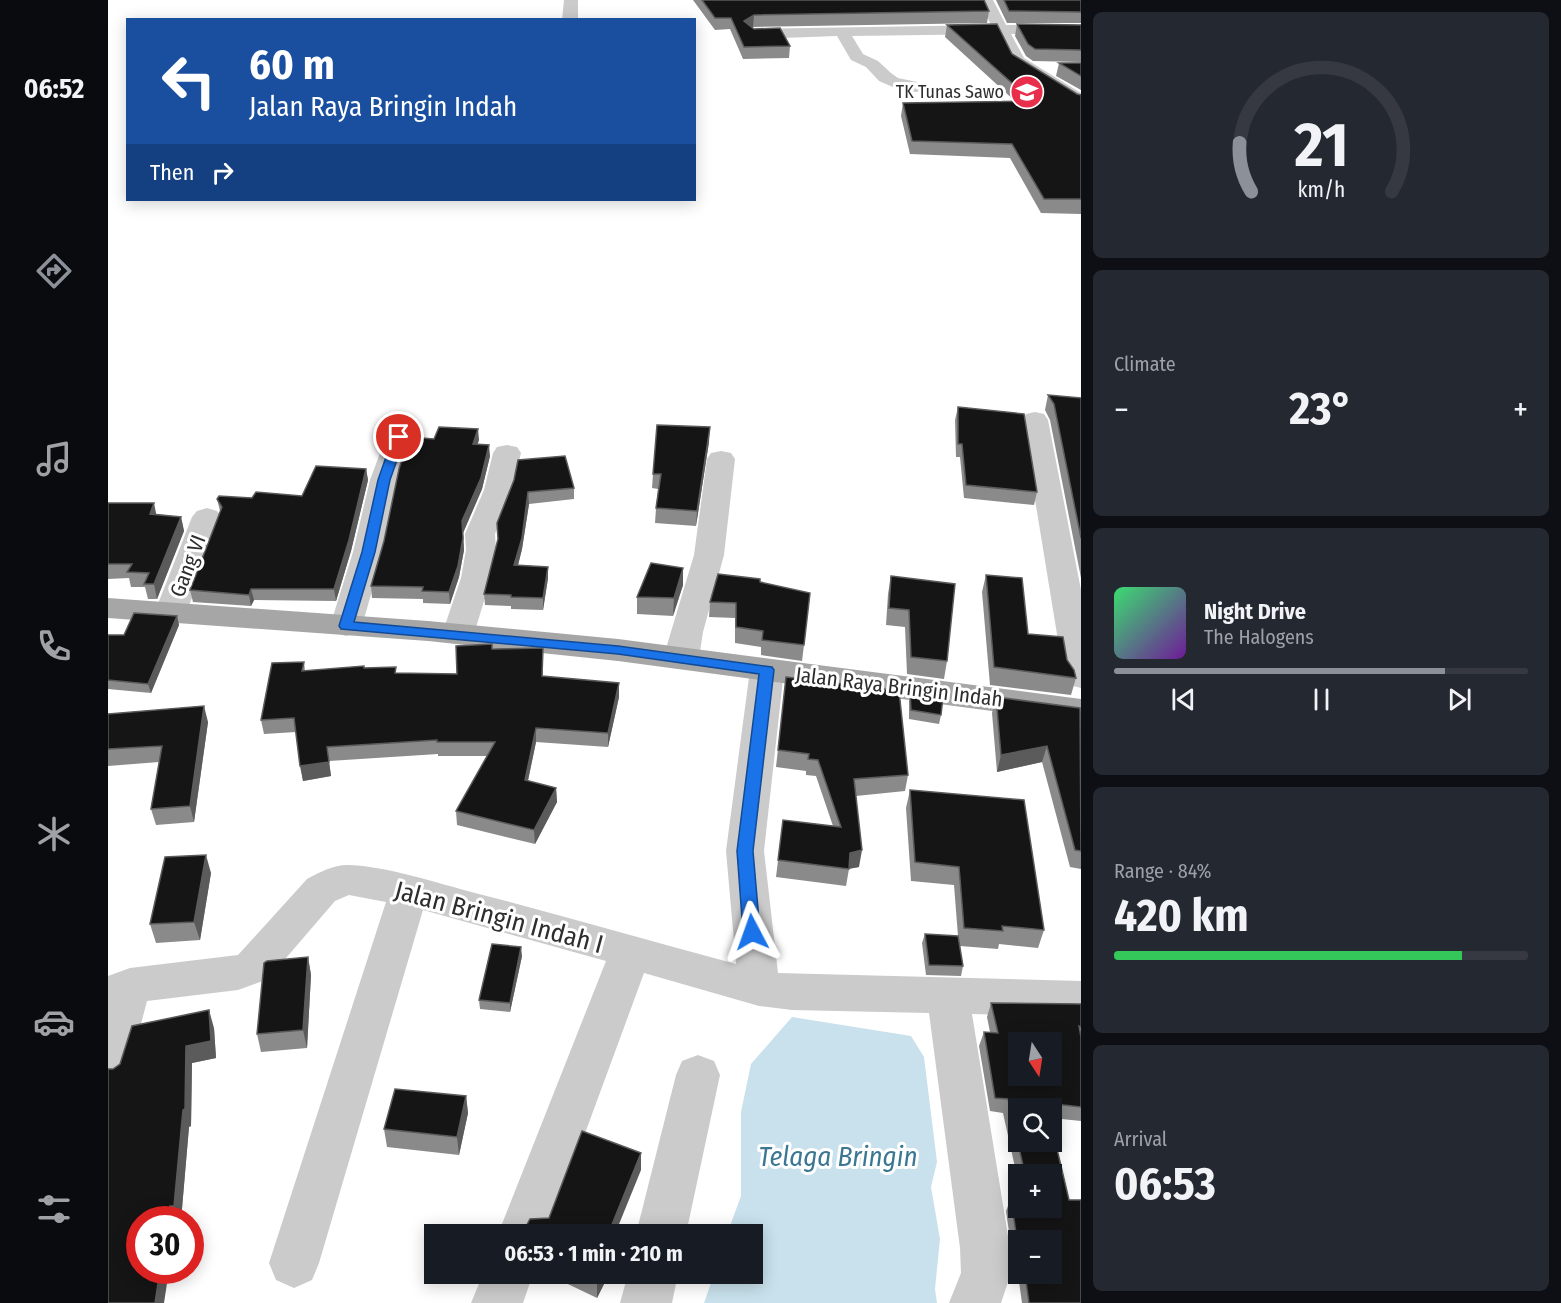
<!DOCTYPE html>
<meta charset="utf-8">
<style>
:root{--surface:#171b24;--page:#242831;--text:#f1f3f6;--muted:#9ea1a6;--line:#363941;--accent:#8c9099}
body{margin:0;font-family:"Fira Sans Condensed",sans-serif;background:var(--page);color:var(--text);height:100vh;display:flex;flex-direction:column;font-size:22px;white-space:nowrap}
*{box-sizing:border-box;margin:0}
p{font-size:20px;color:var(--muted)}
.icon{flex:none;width:33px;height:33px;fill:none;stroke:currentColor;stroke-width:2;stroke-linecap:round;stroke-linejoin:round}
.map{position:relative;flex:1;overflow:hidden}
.panel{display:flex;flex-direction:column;gap:12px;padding:12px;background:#0d0f14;width:480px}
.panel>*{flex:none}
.hud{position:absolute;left:18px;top:18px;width:570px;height:183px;border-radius:0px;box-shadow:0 3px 15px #0003;background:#1a4fa0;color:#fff;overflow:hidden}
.needle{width:39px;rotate:168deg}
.controls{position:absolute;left:900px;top:1032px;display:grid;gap:12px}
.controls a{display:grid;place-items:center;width:54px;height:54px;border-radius:0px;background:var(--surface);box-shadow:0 3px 15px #0003;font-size:30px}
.speed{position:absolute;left:18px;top:1206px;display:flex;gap:12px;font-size:30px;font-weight:700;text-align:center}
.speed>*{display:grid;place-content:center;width:78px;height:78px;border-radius:50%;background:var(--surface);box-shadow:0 3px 15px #0003;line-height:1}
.speed .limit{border:9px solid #d22;background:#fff;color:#111}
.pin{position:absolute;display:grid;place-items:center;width:51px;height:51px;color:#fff;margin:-26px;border:3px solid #fff;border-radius:50%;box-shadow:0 2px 6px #0007}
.me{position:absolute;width:66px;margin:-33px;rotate:356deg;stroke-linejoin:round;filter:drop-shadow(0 0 4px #0008)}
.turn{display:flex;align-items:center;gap:21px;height:126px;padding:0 24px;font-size:27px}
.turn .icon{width:78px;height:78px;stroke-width:2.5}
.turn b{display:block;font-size:42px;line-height:51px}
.then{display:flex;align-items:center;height:57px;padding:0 24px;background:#0003;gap:12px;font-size:22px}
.big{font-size:45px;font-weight:700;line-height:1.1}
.panel .widget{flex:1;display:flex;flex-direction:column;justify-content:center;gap:9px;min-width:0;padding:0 21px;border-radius:9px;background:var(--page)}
.panel .dial{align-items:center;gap:0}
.dial svg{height:156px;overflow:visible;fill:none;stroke:var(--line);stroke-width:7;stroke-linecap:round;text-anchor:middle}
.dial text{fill:var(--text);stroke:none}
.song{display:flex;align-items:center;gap:18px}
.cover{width:72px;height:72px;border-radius:9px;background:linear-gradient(135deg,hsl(140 70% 55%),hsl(280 70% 35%))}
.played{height:6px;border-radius:3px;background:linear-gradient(90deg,var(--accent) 80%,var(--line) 80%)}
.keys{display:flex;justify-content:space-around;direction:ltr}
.heat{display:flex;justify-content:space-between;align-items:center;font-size:33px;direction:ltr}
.charge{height:9px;border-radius:4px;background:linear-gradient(90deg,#34c759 84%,var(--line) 0)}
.trip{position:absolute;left:316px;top:1224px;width:339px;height:60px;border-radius:0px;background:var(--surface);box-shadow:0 3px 15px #0003;font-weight:700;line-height:60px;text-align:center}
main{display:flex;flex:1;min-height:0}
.dock{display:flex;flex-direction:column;width:108px;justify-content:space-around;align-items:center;background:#090b0e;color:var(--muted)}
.dock .icon{width:42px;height:42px}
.dock .active{color:var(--accent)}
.dock b{font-size:27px;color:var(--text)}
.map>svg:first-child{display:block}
.water{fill:#c8e1ec}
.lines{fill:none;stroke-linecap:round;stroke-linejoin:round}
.minor{fill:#cbcbcb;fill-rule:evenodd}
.major{fill:#a6a6a6;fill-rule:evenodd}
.wall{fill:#8a8a8a;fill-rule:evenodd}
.shaded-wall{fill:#5b5b5b}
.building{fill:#151515;stroke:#5b5b5b;stroke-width:1.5;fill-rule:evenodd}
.route{fill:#1a73e8;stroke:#114b97;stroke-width:1.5}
.labels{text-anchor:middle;stroke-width:6;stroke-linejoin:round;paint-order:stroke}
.far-poi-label{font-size:18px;fill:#2e2e2e;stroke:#fff;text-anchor:end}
.street-label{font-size:21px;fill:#2e2e2e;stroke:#fff}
.near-street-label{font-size:26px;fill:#2e2e2e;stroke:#fff}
.near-water-label{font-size:27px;font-style:italic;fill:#3b7792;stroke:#fff}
</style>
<main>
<nav class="dock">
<b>06:52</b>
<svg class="icon active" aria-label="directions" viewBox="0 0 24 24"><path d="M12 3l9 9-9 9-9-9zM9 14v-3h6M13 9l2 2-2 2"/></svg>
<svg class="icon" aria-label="music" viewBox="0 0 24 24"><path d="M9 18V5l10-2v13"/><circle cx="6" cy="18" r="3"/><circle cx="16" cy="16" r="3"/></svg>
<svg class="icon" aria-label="phone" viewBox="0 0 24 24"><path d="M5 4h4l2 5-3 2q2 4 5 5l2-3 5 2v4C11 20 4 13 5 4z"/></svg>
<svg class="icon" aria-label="climate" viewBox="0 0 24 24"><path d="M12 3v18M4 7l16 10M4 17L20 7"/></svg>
<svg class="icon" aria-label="car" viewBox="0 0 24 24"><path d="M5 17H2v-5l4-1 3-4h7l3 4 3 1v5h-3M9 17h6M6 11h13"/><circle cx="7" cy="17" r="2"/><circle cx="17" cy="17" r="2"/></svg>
<svg class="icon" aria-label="filters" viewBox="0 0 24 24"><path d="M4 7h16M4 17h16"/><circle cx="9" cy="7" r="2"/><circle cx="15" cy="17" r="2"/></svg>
</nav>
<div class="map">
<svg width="973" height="1303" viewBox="0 0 973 1303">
<rect width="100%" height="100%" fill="#fff"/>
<!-- water -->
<path class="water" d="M684 1017 803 1036 816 1057 829 1162 823 1187 832 1239 827 1289 829 1303H596L606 1274H645V1234H619L633 1196V1112L643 1064Z"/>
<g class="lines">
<!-- minor -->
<g class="minor">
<path d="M456 0H470V20H454Z"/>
<path d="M871 0H885L898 25H973V35L903 34 916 58 973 93V106L967 105 903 64 888 34 744 36 755 54 770 61 783 73 790 78 814 83 817 87 814 91 808 92 785 87 771 81 758 67 743 60 729 36 645 39 637 34 645 29 883 25Z"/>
<path d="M927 412 936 414 940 420 973 590V688L961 685 956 677 914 420 918 414Z"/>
<path d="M291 429 301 431 304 437 290 480 275 552 254 626 249 633 238 636 227 633 222 626 245 552 262 480 278 437 281 431Z"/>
<path d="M399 445 409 447 413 453 404 490 387 534 388 550 383 578 366 634 361 641 350 644 339 641 334 634 353 578 358 550 357 534 376 490 385 453 389 447Z"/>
<path d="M613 451 623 453 627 459 616 555 595 632 591 658 586 666 574 669 562 666 557 658 559 645 586 555 599 459 603 453Z"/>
<path d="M99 508 109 511 114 517 78 614 73 621 62 624 51 621 46 614 84 517 89 511Z"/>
<path d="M659 659 671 662 676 670 656 851 670 973 973 981V1017L864 1014 902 1248 903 1273 893 1303H841L853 1273 852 1248 821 1013 684 1010 651 1006 536 973 440 1234H390L498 961 315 910 211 1263 204 1280 186 1288 168 1280 161 1263 278 902 241 895 227 901 160 979 130 990 39 1001 22 1066 16 1080 0 1085V976L22 968 130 955 199 879C212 872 227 864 242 865 281 867 329 883 367 893 454 915 541 941 628 964L618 851 642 670 647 662Z"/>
<path d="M590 1055 606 1061 612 1075 578 1234H528L568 1075 574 1061Z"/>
<path d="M375 1274H425L415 1303H363Z"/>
<path d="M520 1274H570L564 1303H512Z"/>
</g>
<!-- major -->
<path class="major" d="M0 598 320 621 510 639 973 699V723L510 661 320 641 0 618Z"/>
</g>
<!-- wall -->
<g class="wall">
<path d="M585 0H876L881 11 879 23 645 27 644 28 646 29 682 46 681 58 635 59 622 29 607 30Z"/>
<path d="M888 0H973V23H899Z"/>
<path d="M909 24 973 25V62L925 61 918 56 907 36Z"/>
<path d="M839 25 904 54 969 94 973 95V214L933 213 902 158 802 154 793 116 795 103 908 102 837 37Z"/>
<path d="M951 63H973V90L948 76Z"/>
<path d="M940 395 973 398V578L942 420 937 410Z"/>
<path d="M850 407 929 492 926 505 856 498 852 457H848L847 420Z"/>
<path d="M371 440 369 444 382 456 374 489 355 533 356 550 351 577 342 604 315 603V599L264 598 263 586 276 541Z"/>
<path d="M601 442 588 526 547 523 548 508 550 489 544 488 545 474Z"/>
<path d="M258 469 260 480 243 551 228 601 146 600 143 606 85 602 82 590 112 511 109 499 194 496Z"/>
<path d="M406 480 466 488V499L421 504 414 549 410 565 440 578 435 610 403 609V606L377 605 376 594Z"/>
<path d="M0 503 49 514 73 517 76 531 49 599H40L37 587H23L21 578 0 579Z"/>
<path d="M878 575 920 634 959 660 968 678 963 695 882 685 874 592Z"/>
<path d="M783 576 839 661 836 679 799 674 797 627 778 625 780 594Z"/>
<path d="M652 582 696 645 694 661 653 655V647L627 643V618L601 617 602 602Z"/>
<path d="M575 585 565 616 529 614V597Z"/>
<path d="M69 616 71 625 43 693 0 689V635H16Z"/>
<path d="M435 648V677L511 697 500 747 428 742 420 781 448 788 449 802 427 844 349 825 348 811 379 756H330V754L221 761 223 776 195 781 188 732 156 734 153 720 196 662 197 671 288 667V673L349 674 384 649Z"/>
<path d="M678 677 800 775 797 791 748 796 751 867 741 869 738 886 668 877 675 820 725 826 708 776 698 775V771L668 767Z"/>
<path d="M802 693 833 715 831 724 801 719V702Z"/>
<path d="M888 697 973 712V869L962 867 934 762 889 772 884 713Z"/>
<path d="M0 714 100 722 86 822 48 825 43 809 51 762 0 766Z"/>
<path d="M802 790 936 930 930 948 891 944 890 949 852 946 855 966 853 976 818 975 814 943 817 934 850 936 846 885 803 881 798 808Z"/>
<path d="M103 873 92 940 48 943 42 924Z"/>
<path d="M414 956 402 1012 372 1009 371 1000Z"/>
<path d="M200 957 203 975 199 1048 153 1052 149 1034Z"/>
<path d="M883 1003 973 1004V1121L944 1118V1108H910V1142H944V1128L961 1200H973V1303H914L908 1260H905L898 1211 903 1198H910V1208H944V1174H910V1181L895 1113 882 1111 871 1046 876 1032H882L879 1017ZM910 1042H944V1076H910ZM910 1240H944V1274H910Z"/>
<path d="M106 1028 108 1058 84 1063 83 1126 81 1127 73 1220H32L5 1069Z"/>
<path d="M358 1096 360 1113 351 1155 279 1147 276 1129Z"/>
<path d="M439 1274H501L489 1298Z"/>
</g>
<!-- shaded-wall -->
<g class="shaded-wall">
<path d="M646 15 645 27 635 33 636 21Z"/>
<path d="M602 427 601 442 588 526 589 511Z"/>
<path d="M370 429 371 440 366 455 365 444Z"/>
<path d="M381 445 382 456 374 489 355 533 356 550 351 577 342 604 341 592 354 521Z"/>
<path d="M258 469 260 480 243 551 228 601 226 589Z"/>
<path d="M420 492 421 504 414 549 407 577 406 565Z"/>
<path d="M46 503 49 518 42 514Z"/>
<path d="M73 517 76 531 49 599 46 584Z"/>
<path d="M440 567V578L435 610V598Z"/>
<path d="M575 568V585L565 616 566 598Z"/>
<path d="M143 589 146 600 143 606 141 595Z"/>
<path d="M69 616 71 625 43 693 40 684Z"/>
<path d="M511 683V697L500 747V733Z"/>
<path d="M96 706 100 722 86 822 82 806Z"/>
<path d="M428 728V742L417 794V780Z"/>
<path d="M939 746 934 762 889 772 893 755Z"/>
<path d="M219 747 223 776 195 781 192 766Z"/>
<path d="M448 788 449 802 427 844 426 830Z"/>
<path d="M754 850 751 867 739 869 742 853Z"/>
<path d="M98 855 103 873 92 940 86 922Z"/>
<path d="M413 947 414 956 402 1012V1003Z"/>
<path d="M200 957 203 975 199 1048 195 1030Z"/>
<path d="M101 1010 106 1028 108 1058 84 1063 83 1126 81 1127 73 1220H71L66 1206 78 1046Z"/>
<path d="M358 1096 360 1113 351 1155 349 1137Z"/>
<path d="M533 1153V1170L507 1234 503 1227Z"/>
<path d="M62 1206 67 1220H60Z"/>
<path d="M52 1270H61L56 1303H47Z"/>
<path d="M492 1274H501L489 1298V1281Z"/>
</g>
<!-- building -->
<g class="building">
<path d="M594 0H876L881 11 646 15 636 21 646 29 672 28 682 46 636 47 623 18H607Z"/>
<path d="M896 0H973V12L901 11Z"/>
<path d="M889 24 904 54 969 94 973 95V199H936L904 144 804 141 795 103 924 101 839 25Z"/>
<path d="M909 24 973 25V50L927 49 920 44Z"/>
<path d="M951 63H973V76Z"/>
<path d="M940 395 973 398V538L946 404Z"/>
<path d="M850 407 916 414 929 492 858 485 854 444H850Z"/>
<path d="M549 425 602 427 589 511 548 508 553 474H545Z"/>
<path d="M331 427 370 429 365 444 381 445 373 478 354 521 355 538 350 566 341 592 314 591 315 587 263 586 276 541 291 469 302 437 326 439Z"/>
<path d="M457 456 466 488 420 492 414 538 406 565 440 567 435 598 403 597V595L376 594 390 539 389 523 406 480 410 460Z"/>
<path d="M208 466 258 469 241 540 226 589H143L141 595 82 590 114 507 109 499 111 496 144 498 148 492 194 496Z"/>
<path d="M0 503H46L42 514 73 517 46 584H36L41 573 19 572 24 564H0Z"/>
<path d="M543 563 575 568 566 598 529 597Z"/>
<path d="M610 574 652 579V582L702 593 696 645 654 640 655 631 628 627V603L602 602Z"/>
<path d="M878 575 914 578 920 634 955 637 959 660 966 670 968 678 886 667Z"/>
<path d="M783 576 847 584 839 661 803 657 801 610 781 608Z"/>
<path d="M26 613 69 616 40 684 0 680V635H16Z"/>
<path d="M384 644V649L435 648 434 676 511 683 500 733 428 728 417 780 448 788 426 830 348 811 387 742H329V740L219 747 221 762 192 766 186 718 153 720 164 663 196 662 194 671 256 666V668L288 667 287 673 349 674 348 646Z"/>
<path d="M678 677 791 691 800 775 746 779 754 850 742 853 741 869 670 860 675 820 733 827 710 760 700 759 701 754 670 750Z"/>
<path d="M802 693 835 697 833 715 803 710Z"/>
<path d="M888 697 972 708 973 851 967 850 939 746 893 755Z"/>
<path d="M96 706 82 806 43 809 54 746 0 749V714Z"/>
<path d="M802 790 916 800 936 930 894 926 895 931 856 928 851 867 807 862Z"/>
<path d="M98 855 86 922 42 924 57 857Z"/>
<path d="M817 934 850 936 855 966 821 965Z"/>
<path d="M384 944 413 947 402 1003 371 1000Z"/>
<path d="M200 957 195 1030 149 1034 156 963 159 961Z"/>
<path d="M883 1003 973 1004V1027L971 1026 973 1037V1107L937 1103 939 1108H910V1142H944V1128L961 1200H973V1303H921L917 1274H944V1240H910V1247L903 1198H910V1208H944V1174H917L900 1099 887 1098 876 1032 890 1033ZM910 1042H944V1076H910Z"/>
<path d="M101 1010 103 1041 78 1046 77 1109 75 1110 66 1206H62L60 1220H32V1270H52L47 1303H0V1069H5L12 1064 24 1026Z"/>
<path d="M287 1089 358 1096 349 1137 276 1129Z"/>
<path d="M474 1131 533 1153 503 1227 514 1232 512 1234H414L422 1219 441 1218Z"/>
<path d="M473 1274H492L489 1281Z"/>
</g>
<!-- route -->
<path class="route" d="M291 434 297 437 282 480 267 552 246 622 510 646 664 667 666 670 645 851 652 932 650 936 644 938 638 936 635 932 629 851 651 674 510 654 233 629 231 626 254 552 270 480 285 437Z"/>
<!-- icons -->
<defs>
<g id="school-disc" transform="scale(1.725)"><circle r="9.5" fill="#e82e4a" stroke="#fff"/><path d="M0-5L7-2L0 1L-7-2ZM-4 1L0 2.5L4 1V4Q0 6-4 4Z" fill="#fff"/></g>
</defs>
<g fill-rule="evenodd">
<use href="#school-disc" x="919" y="92"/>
</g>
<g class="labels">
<!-- far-poi labels -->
<g class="far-poi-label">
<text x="896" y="98">TK Tunas Sawo</text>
</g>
<!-- street labels -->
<g class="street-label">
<text transform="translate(80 566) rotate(-69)" y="7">Gang VI</text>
<text transform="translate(791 687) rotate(7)" y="7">Jalan Raya Bringin Indah</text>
</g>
<!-- near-street labels -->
<g class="near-street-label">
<text transform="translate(391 917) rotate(15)" y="9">Jalan Bringin Indah I</text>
</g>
<!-- near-water labels -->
<g class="near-water-label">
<text x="730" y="1166">Telaga Bringin</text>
</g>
</g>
</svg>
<div class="controls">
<a><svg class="needle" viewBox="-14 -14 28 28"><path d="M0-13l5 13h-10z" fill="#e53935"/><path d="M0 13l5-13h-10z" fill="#9ea1a6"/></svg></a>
<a><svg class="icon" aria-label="search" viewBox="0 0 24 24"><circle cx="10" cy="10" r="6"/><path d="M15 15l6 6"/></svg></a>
<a>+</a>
<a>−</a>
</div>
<div class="speed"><div class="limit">30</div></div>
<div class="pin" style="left:291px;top:437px;background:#d93025"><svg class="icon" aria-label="arrive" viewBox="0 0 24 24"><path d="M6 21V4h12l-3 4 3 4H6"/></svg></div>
<svg class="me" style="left:644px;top:932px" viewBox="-20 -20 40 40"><path d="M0-17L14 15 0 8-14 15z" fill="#1a73e8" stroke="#fff" stroke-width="4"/></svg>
<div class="trip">06:53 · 1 min · 210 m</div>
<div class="hud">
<div class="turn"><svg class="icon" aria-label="left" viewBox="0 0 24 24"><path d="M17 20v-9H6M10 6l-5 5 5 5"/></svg><div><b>60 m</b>Jalan Raya Bringin Indah</div></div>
<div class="then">Then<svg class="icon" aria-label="right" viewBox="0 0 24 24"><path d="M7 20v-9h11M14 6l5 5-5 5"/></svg></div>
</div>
</div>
<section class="panel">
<div class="widget dial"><svg viewBox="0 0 100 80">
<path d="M14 69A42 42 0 1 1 86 69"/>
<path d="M14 69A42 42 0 0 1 8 44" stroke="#8c9099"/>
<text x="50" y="56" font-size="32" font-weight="700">21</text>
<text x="50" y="72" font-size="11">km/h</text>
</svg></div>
<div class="widget"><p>Climate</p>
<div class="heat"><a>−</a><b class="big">23°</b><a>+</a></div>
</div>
<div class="widget">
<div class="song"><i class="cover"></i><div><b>Night Drive</b><p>The Halogens</p></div></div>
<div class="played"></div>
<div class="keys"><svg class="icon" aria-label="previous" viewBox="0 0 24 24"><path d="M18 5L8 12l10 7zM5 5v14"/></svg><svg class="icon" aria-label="pause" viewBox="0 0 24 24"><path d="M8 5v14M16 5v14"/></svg><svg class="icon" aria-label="next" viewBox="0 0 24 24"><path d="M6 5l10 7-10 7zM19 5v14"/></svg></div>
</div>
<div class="widget"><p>Range · 84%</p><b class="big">420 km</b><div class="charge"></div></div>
<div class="widget"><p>Arrival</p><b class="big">06:53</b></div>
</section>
</main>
